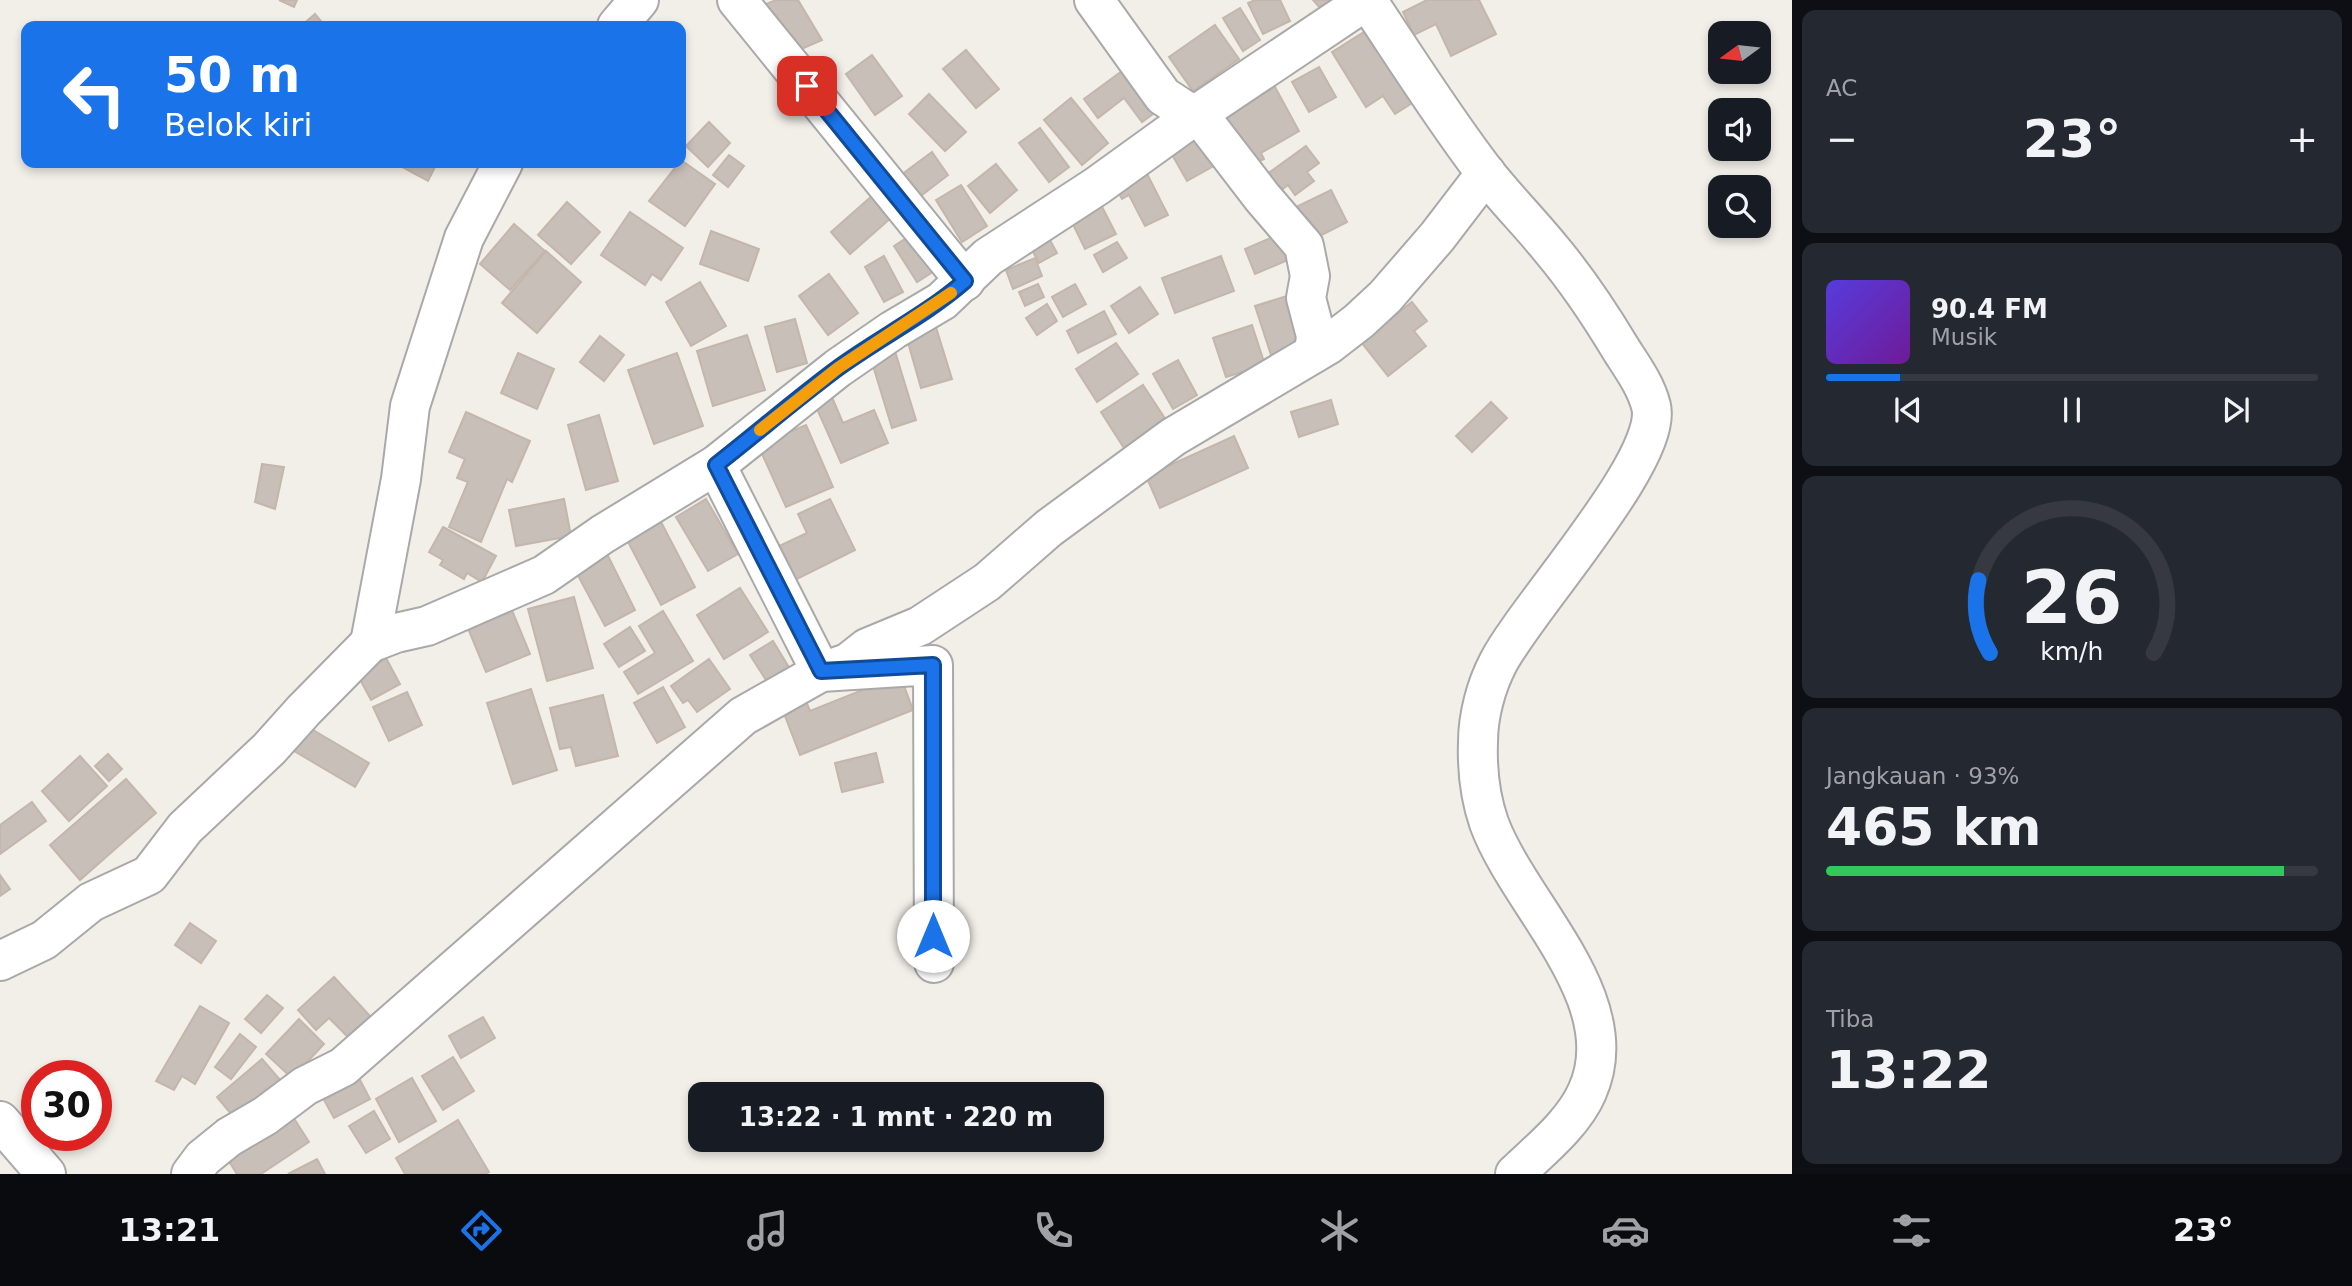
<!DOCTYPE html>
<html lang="id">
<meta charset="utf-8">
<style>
:root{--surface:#171b24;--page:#242831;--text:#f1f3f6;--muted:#9ea1a6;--line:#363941;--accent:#1a73e8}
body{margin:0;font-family:"DejaVu Sans",sans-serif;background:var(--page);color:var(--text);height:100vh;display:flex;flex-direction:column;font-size:26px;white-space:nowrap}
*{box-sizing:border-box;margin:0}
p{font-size:23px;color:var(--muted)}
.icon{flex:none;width:38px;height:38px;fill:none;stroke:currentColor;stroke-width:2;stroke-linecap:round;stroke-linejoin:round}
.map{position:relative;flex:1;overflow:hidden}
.details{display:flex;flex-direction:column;gap:10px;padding:10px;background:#0d0f14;width:560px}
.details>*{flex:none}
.hud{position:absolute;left:21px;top:21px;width:665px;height:147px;border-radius:14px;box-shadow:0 4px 10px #0003;background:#1a73e8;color:#fff;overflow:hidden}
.needle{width:46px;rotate:255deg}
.buttons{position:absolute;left:1708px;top:21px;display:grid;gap:14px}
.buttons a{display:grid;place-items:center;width:63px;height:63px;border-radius:14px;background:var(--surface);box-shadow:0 4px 10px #0003;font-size:35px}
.speed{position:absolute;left:21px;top:1060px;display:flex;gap:14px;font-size:35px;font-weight:700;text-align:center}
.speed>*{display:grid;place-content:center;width:91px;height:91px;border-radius:50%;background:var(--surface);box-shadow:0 4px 10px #0003;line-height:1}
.speed .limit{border:10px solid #d22;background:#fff;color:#111}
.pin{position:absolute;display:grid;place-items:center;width:60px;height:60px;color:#fff;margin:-30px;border-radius:14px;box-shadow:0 4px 10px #0006}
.me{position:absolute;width:77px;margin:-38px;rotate:0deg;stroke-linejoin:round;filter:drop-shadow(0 0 5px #0008)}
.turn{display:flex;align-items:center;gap:24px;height:147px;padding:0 28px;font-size:32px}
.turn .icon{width:91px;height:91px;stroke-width:2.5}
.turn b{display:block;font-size:49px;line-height:60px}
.big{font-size:52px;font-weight:800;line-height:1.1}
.details .widget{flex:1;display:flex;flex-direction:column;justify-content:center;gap:10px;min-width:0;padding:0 24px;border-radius:14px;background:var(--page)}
.details .dial{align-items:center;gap:0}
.dial svg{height:182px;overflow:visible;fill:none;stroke:var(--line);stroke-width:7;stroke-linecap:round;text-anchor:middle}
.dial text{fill:var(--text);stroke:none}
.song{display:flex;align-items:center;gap:21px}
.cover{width:84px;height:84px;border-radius:10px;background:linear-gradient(135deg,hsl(250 70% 55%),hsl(280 70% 35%))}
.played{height:7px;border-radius:4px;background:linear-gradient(90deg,var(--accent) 15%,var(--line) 15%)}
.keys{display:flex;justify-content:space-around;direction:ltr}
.heat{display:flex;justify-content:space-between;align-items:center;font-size:38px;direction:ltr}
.charge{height:10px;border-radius:5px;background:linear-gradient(90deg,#34c759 93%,var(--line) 0)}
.trip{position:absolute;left:688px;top:1082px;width:416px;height:70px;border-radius:14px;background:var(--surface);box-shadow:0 4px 10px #0003;font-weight:800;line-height:70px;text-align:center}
.tab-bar{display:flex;height:112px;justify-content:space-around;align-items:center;background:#090b0e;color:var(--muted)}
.tab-bar .icon{width:49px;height:49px}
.tab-bar .current{color:var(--accent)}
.tab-bar b{font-size:32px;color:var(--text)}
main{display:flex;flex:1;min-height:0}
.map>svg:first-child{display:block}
.building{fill:#c7bfb8;stroke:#c4b6ab;stroke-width:2}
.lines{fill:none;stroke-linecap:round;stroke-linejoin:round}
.minor-casing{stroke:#a9a9a9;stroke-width:42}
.minor{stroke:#fff;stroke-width:38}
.route-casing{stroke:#114b97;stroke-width:18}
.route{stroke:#1a73e8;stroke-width:12}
.slow{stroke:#f59e0b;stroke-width:12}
</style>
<main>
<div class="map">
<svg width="1792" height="1174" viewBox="0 0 1792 1174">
<rect width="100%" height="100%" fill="#f2efe9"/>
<!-- building -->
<g class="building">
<path d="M279 0H297L294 7Z"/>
<path d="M776 0H798L822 40 799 50 764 5Z"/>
<path d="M1255 0H1280L1290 21 1263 34 1248 3Z"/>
<path d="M1313 0H1331L1321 9Z"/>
<path d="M1427 0H1479L1496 34 1451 56 1436 24 1414 35 1403 12Z"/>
<path d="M1240 8 1260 40 1243 51 1223 18Z"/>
<path d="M315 14 325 26H301Z"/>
<path d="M1380 22 1425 95 1395 114 1383 96 1366 107 1332 52Z"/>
<path d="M1215 25 1239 59 1193 91 1169 57Z"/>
<path d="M966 50 999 89 976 108 943 69Z"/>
<path d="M872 55 902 96 875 115 846 74Z"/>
<path d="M1133 63 1164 106 1142 122 1124 98 1098 118 1084 99Z"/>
<path d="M1319 67 1336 97 1309 112 1292 82Z"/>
<path d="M1275 87 1299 131 1261 153 1264 159 1244 169 1210 109H1236Z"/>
<path d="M929 94 966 132 945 151 909 114Z"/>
<path d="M1071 98 1108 143 1082 165 1044 120Z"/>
<path d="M709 122 730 143 708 167 686 146Z"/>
<path d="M1199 125 1221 162 1187 181 1166 144Z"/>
<path d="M1040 128 1069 167 1049 182 1019 143Z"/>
<path d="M1306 146 1319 163 1307 172 1314 181 1295 195 1288 185 1276 194 1263 177Z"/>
<path d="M932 152 948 175 918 198 901 175Z"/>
<path d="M729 155 744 166 728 187 713 175Z"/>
<path d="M681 160 715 184 685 226 649 201Z"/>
<path d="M1141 162 1168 215 1145 226 1129 195 1122 199 1110 178Z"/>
<path d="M395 163H437L428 181Z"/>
<path d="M996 164 1017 190 990 213 968 186Z"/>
<path d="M961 185 987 226 962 242 936 200Z"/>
<path d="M881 188 900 210 850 254 831 232Z"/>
<path d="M1331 190 1347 222 1310 241 1294 208Z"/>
<path d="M1095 193 1116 234 1085 249 1065 208Z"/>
<path d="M567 202 600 232 571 264 538 235Z"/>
<path d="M630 212 683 248 661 280 652 274 645 285 601 255Z"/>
<path d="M514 224 545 251 510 290 480 264Z"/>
<path d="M1043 227 1057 253 1039 263 1025 237Z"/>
<path d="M919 230 942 266 917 282 894 246Z"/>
<path d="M711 231 759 249 748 281 700 264Z"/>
<path d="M1284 232 1295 257 1255 274 1245 249Z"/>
<path d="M1117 242 1127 258 1103 272 1094 255Z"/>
<path d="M546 251 581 282 537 333 502 303Z"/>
<path d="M884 256 903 292 884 302 865 267Z"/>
<path d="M1221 256 1234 291 1175 313 1162 278Z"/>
<path d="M1035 258 1042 276 1013 289 1006 270Z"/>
<path d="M829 274 858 313 828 335 799 296Z"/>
<path d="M700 282 726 326 691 346 666 302Z"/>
<path d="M1038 284 1044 297 1025 306 1019 292Z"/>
<path d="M1075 284 1086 304 1063 317 1052 297Z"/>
<path d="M1140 287 1158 314 1129 333 1111 306Z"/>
<path d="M1290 295 1305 344 1271 355 1255 306Z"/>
<path d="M1412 302 1427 321 1414 331 1426 346 1388 376 1361 342Z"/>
<path d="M1047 304 1057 321 1037 335 1026 318Z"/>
<path d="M1104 311 1116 334 1078 353 1067 331Z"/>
<path d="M795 319 807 363 777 372 765 327Z"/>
<path d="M935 324 952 379 921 388 905 332Z"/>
<path d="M1252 325 1265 365 1226 377 1213 338Z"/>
<path d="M747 335 765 390 713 406 697 351Z"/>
<path d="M600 336 624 355 604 381 580 362Z"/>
<path d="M1116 343 1138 374 1097 402 1076 369Z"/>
<path d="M894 348 916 420 892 428 870 356Z"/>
<path d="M518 353 554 369 537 409 501 393Z"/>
<path d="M677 353 703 426 654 444 628 370Z"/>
<path d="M1178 360 1197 395 1173 409 1153 374Z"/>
<path d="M1143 385 1166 420 1124 448 1101 412Z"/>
<path d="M831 395 843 423 874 410 888 443 841 463 814 402Z"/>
<path d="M1331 400 1338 424 1299 437 1291 412Z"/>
<path d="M1491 402 1507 418 1472 452 1456 436Z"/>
<path d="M466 412 530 441 512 482 507 479 481 542 449 527 468 482 457 478 465 459 449 452Z"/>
<path d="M599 415 618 481 586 490 568 425Z"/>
<path d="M806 425 833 487 786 507 758 445Z"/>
<path d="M1234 436 1248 468 1160 508 1146 476Z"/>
<path d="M262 464 284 467 275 509 255 502Z"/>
<path d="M564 499 571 536 516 546 509 510Z"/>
<path d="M706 499 738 554 708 571 676 517Z"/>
<path d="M830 499 855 550 791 582 775 548 807 533 798 514Z"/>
<path d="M661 522 695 587 661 605 627 540Z"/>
<path d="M443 527 496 556 482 582 467 573 464 579 440 565 443 560 429 552Z"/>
<path d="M607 554 635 610 605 626 575 570Z"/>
<path d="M740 588 768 632 724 659 697 615Z"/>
<path d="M574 597 593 668 547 681 528 609Z"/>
<path d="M511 608 530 654 486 672 467 626Z"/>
<path d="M663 611 693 661 638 694 624 672 655 653 639 626Z"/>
<path d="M630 627 645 651 619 667 604 644Z"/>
<path d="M773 641 793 674 771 688 750 655Z"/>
<path d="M386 658 400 684 371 700 357 674Z"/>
<path d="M709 659 730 689 697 712 688 700 683 703 671 686Z"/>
<path d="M900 675 913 710 800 755 780 703 803 694 810 711Z"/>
<path d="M663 687 685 727 657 743 634 703Z"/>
<path d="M531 689 557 770 513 784 487 703Z"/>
<path d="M407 692 422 725 389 741 373 707Z"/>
<path d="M603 695 618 756 576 766 571 747 560 749 550 708Z"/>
<path d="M308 727 369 763 355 787 294 751Z"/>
<path d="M876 753 883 782 842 792 835 763Z"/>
<path d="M108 754 122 769 109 781 95 766Z"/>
<path d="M80 756 107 786 69 821 42 791Z"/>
<path d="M126 779 156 813 80 880 50 845Z"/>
<path d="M32 802 46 821 0 854V825Z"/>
<path d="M0 875 10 889 0 896Z"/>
<path d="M190 923 216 941 201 963 175 945Z"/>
<path d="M334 977 370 1016 348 1037 329 1018 316 1030 298 1010Z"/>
<path d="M267 995 283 1008 261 1033 245 1019Z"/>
<path d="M200 1006 229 1023 195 1084 182 1076 174 1090 156 1081Z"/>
<path d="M483 1017 495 1038 461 1058 449 1036Z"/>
<path d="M299 1019 324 1044 292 1078 266 1054Z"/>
<path d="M240 1034 256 1047 231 1079 215 1067Z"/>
<path d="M453 1057 474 1091 443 1110 422 1076Z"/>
<path d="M262 1059 287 1088 242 1127 217 1097Z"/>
<path d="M412 1078 436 1121 399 1142 376 1099Z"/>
<path d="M360 1080 370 1099 334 1118 324 1100Z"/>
<path d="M288 1109 309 1142 261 1174H237L223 1152Z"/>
<path d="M374 1111 390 1139 366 1153 349 1126Z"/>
<path d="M458 1120 489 1172 485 1174H405L396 1158Z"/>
<path d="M317 1159 325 1174H288Z"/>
</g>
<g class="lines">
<!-- minor casing -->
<g class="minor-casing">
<g id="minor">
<path d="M737 0 965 281"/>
<path d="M1094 0 1163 96 1206 124 1262 197 1304 246 1310 276 1306 298 1316 336 1314 353"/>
<path d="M1367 0C1405 57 1442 116 1484 171 1505 198 1530 223 1551 249 1578 281 1601 316 1622 351 1633 368 1646 386 1651 406 1664 459 1526 608 1498 663 1486 686 1478 716 1478 742 1477 770 1480 797 1489 823 1519 905 1629 1000 1587 1092 1573 1124 1540 1150 1515 1174"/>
<path d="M617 26 639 0"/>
<path d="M716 465 821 672 933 665 934 963"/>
<path d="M370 643 401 479 410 406 464 238 503 163"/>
<path d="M0 961 44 940 91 902 149 875 185 828 269 749 304 710 370 643 396 633 427 626 544 575 603 534 716 465 838 368 893 330 942 301 988 257 1097 186 1194 116 1367 0"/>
<path d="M0 1121 46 1174"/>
<path d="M191 1174 203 1158 229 1137 265 1116 305 1086 343 1067 743 716 821 672 848 663 867 648 920 626 987 582 1049 528 1173 437 1328 345 1359 321 1385 297 1437 237 1486 173"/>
</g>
</g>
<!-- minor -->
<use href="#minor" class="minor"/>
</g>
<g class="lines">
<!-- route casing -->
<g class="route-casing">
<path id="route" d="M807 86 965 281C926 315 879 338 838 368 796 399 757 433 716 465L821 671 933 665V936"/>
</g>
<!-- route -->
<use href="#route" class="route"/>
<!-- slow -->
<path class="slow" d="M760 430 838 368 951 293"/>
</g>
</svg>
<div class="buttons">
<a><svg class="needle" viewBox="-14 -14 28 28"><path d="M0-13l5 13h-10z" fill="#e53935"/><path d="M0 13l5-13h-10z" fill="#9ea1a6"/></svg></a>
<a><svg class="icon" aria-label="sound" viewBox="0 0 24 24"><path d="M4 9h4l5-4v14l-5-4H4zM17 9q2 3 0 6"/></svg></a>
<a><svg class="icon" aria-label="search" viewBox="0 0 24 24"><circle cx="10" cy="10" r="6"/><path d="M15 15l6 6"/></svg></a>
</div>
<div class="speed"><div class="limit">30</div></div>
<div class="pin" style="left:807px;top:86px;background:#d93025"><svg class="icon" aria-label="arrive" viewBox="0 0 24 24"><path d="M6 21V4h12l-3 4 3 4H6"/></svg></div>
<svg class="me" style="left:933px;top:936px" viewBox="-20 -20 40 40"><circle r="19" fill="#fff"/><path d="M0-13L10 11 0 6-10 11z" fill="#1a73e8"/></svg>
<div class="trip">13:22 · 1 mnt · 220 m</div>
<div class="hud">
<div class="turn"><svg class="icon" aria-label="left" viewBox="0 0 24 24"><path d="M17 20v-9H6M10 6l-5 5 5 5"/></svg><div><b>50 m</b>Belok kiri</div></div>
</div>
</div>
<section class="details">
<div class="widget"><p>AC</p>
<div class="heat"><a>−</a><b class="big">23°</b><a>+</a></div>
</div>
<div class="widget">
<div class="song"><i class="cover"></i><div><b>90.4 FM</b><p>Musik</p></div></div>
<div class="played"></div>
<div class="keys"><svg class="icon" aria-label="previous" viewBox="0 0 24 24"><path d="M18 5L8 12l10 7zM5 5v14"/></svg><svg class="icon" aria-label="pause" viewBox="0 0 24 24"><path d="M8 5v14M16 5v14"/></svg><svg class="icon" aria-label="next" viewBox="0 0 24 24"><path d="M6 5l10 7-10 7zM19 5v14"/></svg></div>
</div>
<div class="widget dial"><svg viewBox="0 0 100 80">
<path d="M14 69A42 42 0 1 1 86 69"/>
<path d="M14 69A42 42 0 0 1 9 37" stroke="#1a73e8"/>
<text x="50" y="56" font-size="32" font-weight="700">26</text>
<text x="50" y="72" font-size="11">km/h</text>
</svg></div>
<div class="widget"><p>Jangkauan · 93%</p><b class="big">465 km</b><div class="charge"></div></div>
<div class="widget"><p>Tiba</p><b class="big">13:22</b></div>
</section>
</main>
<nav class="tab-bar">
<b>13:21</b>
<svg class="icon current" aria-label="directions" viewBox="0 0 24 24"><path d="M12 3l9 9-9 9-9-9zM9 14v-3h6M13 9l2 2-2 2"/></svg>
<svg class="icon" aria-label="music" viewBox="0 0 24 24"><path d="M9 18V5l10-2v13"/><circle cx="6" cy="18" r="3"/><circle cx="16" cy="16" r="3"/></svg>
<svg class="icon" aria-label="phone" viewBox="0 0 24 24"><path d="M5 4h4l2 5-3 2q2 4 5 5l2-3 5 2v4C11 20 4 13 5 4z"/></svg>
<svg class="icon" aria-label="climate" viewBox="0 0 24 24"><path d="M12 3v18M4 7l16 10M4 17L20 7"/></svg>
<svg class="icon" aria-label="car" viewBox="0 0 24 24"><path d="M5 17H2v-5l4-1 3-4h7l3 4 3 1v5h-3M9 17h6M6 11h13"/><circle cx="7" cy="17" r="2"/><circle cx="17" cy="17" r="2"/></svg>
<svg class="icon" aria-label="filters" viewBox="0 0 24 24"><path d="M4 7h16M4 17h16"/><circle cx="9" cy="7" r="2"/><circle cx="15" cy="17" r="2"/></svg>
<b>23°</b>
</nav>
